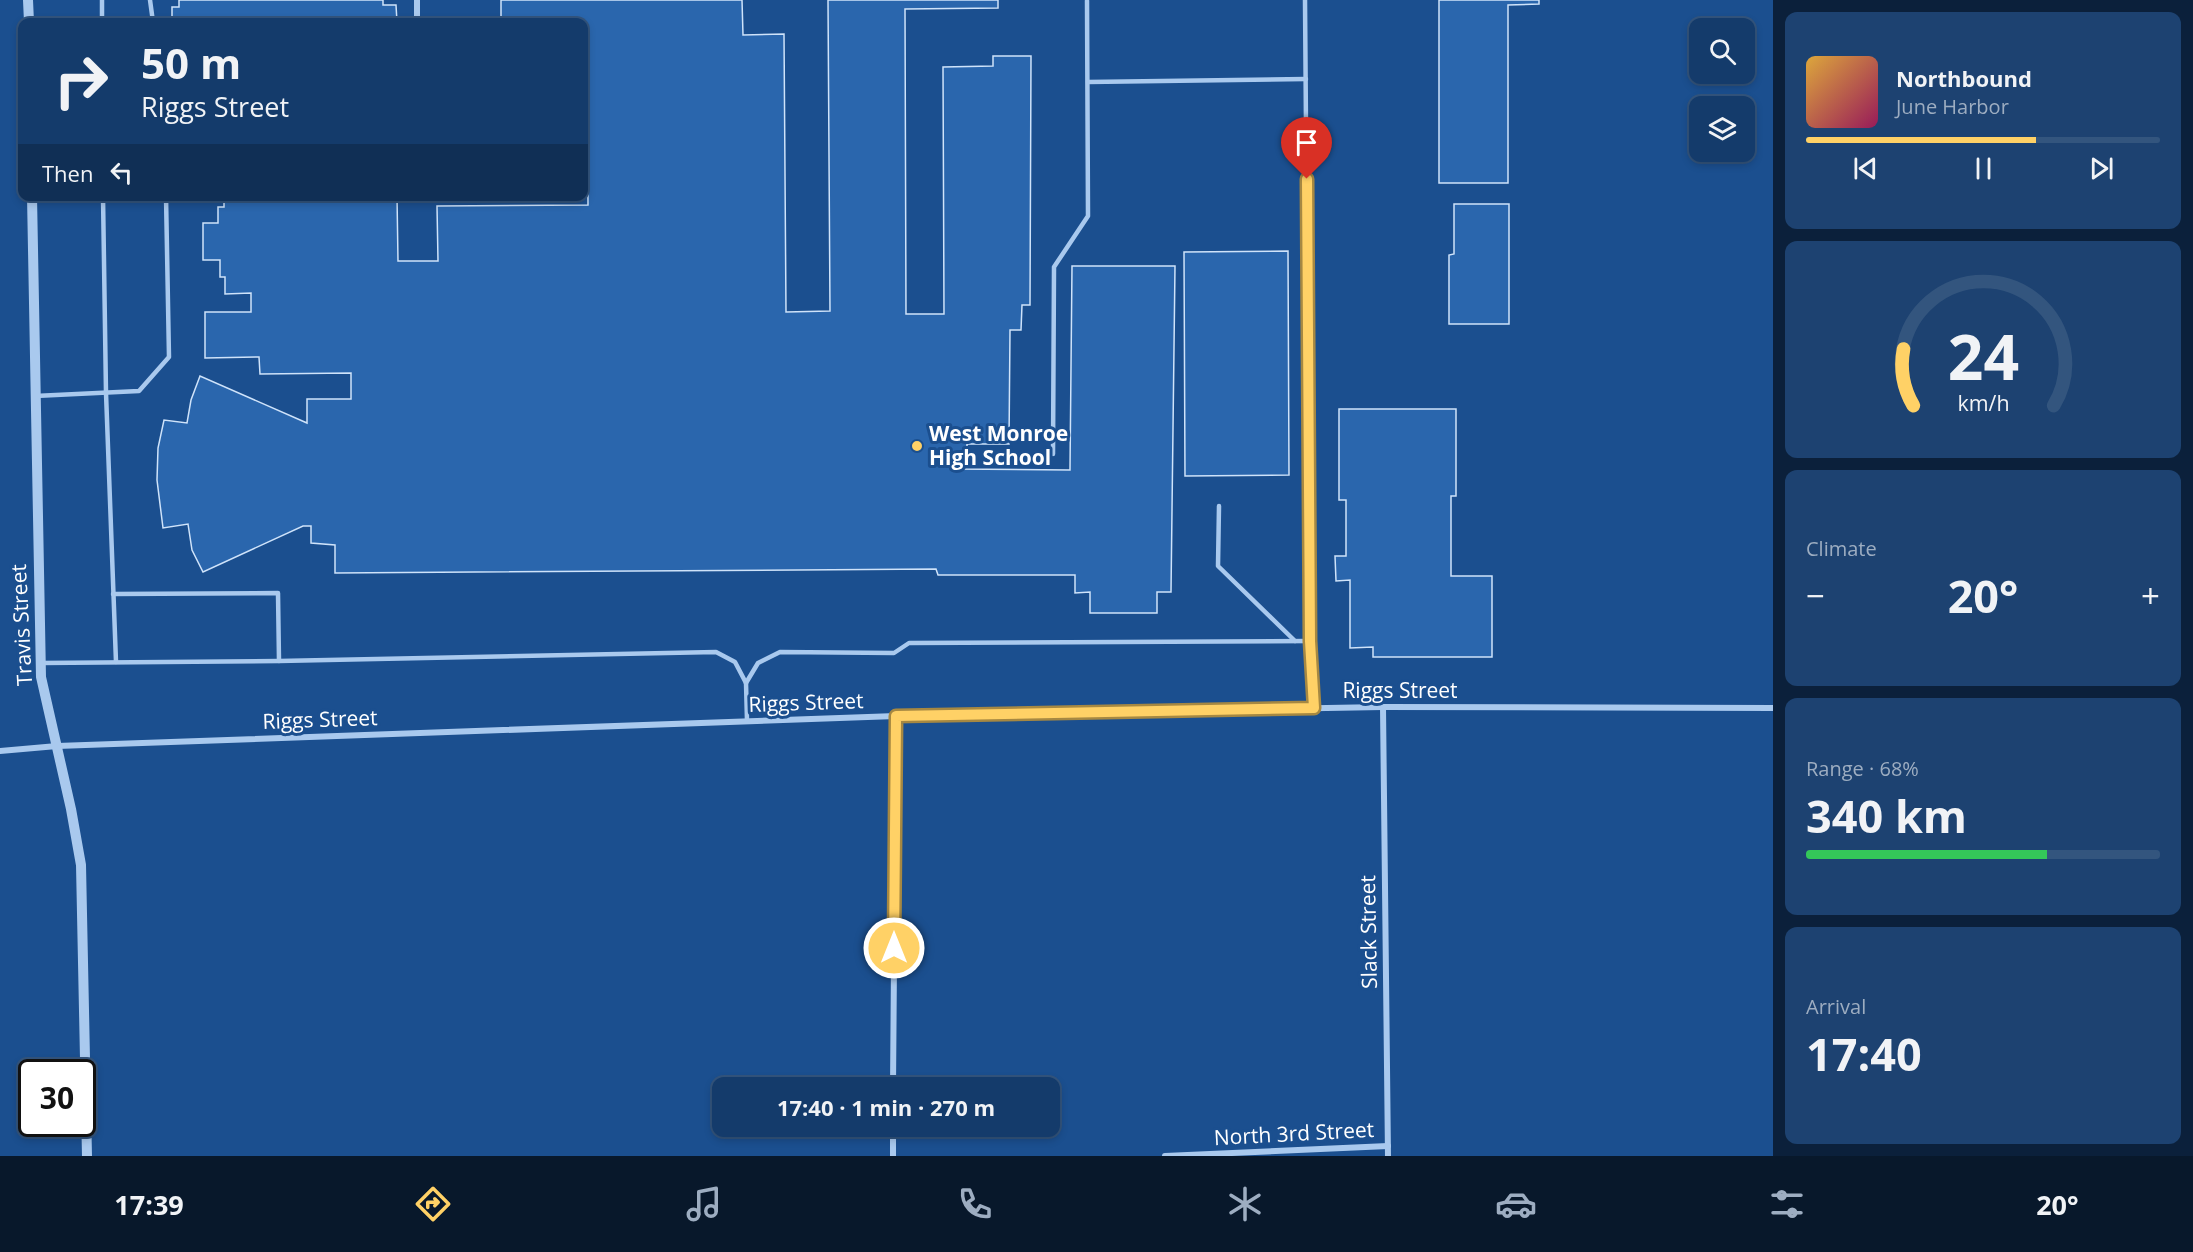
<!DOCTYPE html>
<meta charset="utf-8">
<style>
:root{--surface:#143b6b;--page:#1d4271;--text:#f1f3f6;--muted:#9dadc1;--line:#33557e;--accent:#ffd166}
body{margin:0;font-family:"Open Sans",sans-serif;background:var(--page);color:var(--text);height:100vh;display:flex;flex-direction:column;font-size:22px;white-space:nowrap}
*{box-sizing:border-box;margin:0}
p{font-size:20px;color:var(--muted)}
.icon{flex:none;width:33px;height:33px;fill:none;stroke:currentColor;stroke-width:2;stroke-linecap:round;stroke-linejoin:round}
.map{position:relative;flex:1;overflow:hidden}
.drawer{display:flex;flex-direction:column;gap:12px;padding:12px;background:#0b203b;width:420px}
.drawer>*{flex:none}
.banner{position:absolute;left:18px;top:18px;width:570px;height:183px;border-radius:12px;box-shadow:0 3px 9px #0003,0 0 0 2px var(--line);background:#143b6b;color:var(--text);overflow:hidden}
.fabs{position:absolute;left:1689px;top:18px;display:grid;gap:12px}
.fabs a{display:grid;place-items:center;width:66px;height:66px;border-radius:12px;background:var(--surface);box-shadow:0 3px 9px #0003,0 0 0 2px var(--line);font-size:30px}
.speed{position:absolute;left:18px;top:1059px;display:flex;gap:12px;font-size:30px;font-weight:700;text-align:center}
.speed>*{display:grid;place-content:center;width:78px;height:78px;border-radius:50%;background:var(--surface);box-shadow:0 3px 9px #0003,0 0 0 2px var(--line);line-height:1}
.speed .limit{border:3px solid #111;border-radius:9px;background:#fff;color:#111}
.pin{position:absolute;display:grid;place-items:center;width:51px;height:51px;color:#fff;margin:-62px -26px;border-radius:50% 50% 50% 0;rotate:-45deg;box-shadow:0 0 6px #0007}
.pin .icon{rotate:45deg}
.me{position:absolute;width:66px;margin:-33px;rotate:0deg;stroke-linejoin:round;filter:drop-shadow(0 0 4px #0008)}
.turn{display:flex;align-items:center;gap:21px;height:126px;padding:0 24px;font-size:27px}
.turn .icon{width:78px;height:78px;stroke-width:2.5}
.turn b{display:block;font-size:42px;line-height:51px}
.then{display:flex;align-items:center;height:57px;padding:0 24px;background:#0003;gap:12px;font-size:22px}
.big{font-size:45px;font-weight:700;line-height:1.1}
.drawer .tile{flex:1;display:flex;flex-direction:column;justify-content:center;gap:9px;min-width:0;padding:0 21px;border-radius:12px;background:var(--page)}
.drawer .dial{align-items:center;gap:0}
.dial svg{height:156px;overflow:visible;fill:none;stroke:var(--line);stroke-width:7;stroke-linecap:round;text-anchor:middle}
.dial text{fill:var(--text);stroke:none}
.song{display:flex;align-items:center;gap:18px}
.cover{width:72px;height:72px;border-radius:9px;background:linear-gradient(135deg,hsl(40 70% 55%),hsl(330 70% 35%))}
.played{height:6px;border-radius:3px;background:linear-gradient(90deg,var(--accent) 65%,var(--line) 65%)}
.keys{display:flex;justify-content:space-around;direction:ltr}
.heat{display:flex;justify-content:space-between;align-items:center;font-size:33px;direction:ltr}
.charge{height:9px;border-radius:4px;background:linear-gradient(90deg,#34c759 68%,var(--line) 0)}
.trip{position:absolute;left:712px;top:1077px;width:348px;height:60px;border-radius:12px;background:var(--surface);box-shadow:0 3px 9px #0003,0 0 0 2px var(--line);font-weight:700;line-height:60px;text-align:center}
.tabs{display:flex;height:96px;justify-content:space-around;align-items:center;background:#08182b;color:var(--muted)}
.tabs .icon{width:42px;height:42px}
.tabs .on{color:var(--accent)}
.tabs b{font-size:27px;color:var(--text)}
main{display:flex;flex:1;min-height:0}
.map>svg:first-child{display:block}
.building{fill:#2a66ad;stroke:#cfe3fa;stroke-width:1.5}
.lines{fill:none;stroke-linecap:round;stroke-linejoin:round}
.service{stroke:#a9c9ee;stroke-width:4.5}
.minor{stroke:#a9c9ee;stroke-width:6}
.tertiary{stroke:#a9c9ee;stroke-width:10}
.route-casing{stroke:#a68842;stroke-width:15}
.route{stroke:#ffd166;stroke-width:10}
.poi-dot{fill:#ffd166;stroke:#1b4f8f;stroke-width:2}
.labels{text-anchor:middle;stroke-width:6;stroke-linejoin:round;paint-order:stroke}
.poi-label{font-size:21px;font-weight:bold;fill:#fff;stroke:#1b4f8f;text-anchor:start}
.street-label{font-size:21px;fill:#fff;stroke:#1b4f8f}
</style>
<main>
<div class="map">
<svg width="1773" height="1156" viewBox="0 0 1773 1156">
<rect width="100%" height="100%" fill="#1b4f8f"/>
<!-- building -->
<g class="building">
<path d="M179 0H383V5H396L397 22H172V7H179Z"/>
<path d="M501 0H742L743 35 784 34 786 312 830 311 828 0H998V8L905 9 906 314H944L943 67 993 66V56H1031L1030 305H1022L1021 330H1010L1009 444H967V463H956L955 469 1070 470 1072 266H1175L1171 592H1157V613H1090V592L1075 593V575H938L936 569 335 573V545L311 543V526H303L203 572 192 550 188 524 163 528 157 480 158 448 164 420 187 423 191 400 200 376 307 423V399H351V373L260 374 259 357 205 358V312H251V293L225 294V277H220V260H203V223H218V207H224V196H397L398 261H438L437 206 588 205 587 68H584V22H501Z"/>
<path d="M1439 0H1539V4L1508 5V183H1439Z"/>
<path d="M1454 204H1509V324H1449V255L1454 254Z"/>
<path d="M1288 251 1289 475 1185 476 1184 252Z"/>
<path d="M1339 409H1456V496H1451V576H1492V657H1373V647L1350 648V580L1336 581 1335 556H1346V500H1339Z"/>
</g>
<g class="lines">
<!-- service -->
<g class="service">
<path d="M102 0V22"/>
<path d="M150 0 153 22"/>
<path d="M1305 0 1310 641 1314 708"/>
<path d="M1088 82 1306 79"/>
<path d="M103 196 106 393 116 662"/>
<path d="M35 396 139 391 169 357 166 196"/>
<path d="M1053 454 1054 267 1088 216 1087 1"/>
<path d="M1219 506 1218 566 1295 641"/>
<path d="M113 594 278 593 279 661"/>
<path d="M41 663 279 661 716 652 735 662 746 683 747 721"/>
<path d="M746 683 758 663 780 652 894 653 909 643 1310 641"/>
</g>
<!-- minor -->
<g class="minor">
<path d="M417 0V22"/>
<path d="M1383 707 1388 1156"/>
<path d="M0 751 57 746 896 716 1383 707 1773 708"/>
<path d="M893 1088 896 716"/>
<path d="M893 1156V1126"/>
<path d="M1165 1156 1388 1146"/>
</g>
<!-- tertiary -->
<g class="tertiary">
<path d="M28 0 29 22"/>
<path d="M32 196 41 677 71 809 81 865 87 1156"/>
</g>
</g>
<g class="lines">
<!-- route casing -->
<g class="route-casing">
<path id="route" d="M894 948 896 716 1314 708 1310 641 1307 179"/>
</g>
<!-- route -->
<use href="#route" class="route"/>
</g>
<!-- markers -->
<circle class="poi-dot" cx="917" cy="446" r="6"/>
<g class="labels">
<!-- poi labels -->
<g class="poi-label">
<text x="929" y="441">West Monroe<tspan x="929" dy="24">High School</tspan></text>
</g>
<!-- street labels -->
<g class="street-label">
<text transform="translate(22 625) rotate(-93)" y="7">Travis Street</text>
<text x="1400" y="698">Riggs Street</text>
<text transform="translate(806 703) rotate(-2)" y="7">Riggs Street</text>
<text transform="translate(320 720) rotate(-2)" y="7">Riggs Street</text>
<text transform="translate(1369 932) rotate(-91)" y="7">Slack Street</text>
<text transform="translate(1294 1134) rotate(-3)" y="7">North 3rd Street</text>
</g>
</g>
</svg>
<div class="fabs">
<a><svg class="icon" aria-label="search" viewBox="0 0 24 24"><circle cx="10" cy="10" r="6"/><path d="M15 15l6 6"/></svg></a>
<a><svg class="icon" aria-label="layers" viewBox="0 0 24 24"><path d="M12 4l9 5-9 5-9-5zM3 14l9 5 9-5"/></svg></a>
</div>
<div class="speed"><div class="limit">30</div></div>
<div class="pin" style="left:1307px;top:179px;background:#d93025"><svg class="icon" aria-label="arrive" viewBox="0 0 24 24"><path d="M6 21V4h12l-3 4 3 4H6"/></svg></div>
<svg class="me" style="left:894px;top:948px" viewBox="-20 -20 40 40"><circle r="17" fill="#ffd166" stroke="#fff" stroke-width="3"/><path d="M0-11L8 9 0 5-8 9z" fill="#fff"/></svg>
<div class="trip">17:40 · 1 min · 270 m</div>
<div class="banner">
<div class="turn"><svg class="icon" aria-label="right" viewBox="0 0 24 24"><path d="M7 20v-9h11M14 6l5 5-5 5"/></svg><div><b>50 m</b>Riggs Street</div></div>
<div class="then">Then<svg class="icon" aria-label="left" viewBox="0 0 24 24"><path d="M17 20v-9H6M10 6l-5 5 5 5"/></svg></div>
</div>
</div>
<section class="drawer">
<div class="tile">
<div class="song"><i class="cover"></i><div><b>Northbound</b><p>June Harbor</p></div></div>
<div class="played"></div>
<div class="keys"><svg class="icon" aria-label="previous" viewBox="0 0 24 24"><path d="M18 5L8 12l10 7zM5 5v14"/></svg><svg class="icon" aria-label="pause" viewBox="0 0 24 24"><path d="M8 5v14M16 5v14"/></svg><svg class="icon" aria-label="next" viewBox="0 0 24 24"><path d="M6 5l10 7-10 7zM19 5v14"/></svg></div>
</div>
<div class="tile dial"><svg viewBox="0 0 100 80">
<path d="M14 69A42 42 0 1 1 86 69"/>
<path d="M14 69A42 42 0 0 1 9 40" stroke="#ffd166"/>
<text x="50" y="56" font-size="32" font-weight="700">24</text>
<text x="50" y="72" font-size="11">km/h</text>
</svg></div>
<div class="tile"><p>Climate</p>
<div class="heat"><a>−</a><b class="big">20°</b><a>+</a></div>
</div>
<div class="tile"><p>Range · 68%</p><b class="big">340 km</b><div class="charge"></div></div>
<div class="tile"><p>Arrival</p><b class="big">17:40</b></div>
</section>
</main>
<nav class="tabs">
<b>17:39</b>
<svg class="icon on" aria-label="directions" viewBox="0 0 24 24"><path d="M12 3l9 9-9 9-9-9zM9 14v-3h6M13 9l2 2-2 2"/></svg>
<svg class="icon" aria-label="music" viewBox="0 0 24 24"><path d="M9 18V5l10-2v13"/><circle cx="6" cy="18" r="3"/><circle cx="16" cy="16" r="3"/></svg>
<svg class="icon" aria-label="phone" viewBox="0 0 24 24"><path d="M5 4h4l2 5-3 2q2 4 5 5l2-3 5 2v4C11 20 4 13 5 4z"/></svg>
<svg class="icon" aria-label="climate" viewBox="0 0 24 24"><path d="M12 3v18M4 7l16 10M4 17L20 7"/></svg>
<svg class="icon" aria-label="car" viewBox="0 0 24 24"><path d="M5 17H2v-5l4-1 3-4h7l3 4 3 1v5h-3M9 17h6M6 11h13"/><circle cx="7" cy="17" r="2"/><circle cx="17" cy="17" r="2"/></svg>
<svg class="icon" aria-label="filters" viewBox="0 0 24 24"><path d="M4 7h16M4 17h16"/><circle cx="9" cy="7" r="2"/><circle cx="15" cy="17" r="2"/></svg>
<b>20°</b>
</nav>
